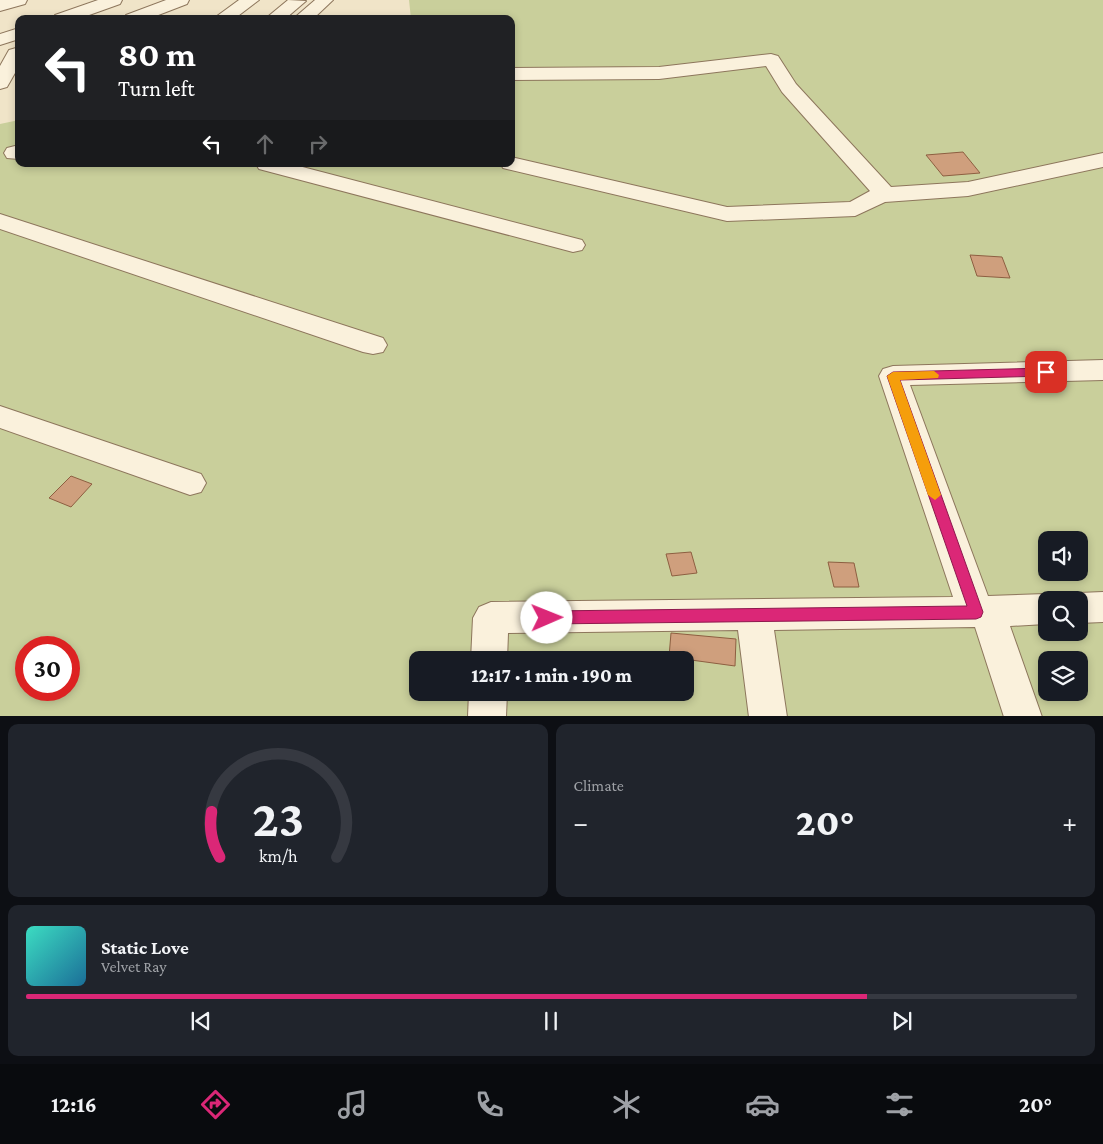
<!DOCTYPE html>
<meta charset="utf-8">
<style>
:root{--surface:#171b24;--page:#20242c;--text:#f1f3f6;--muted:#9ea1a6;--line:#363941;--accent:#db2777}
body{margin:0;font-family:"Crimson Pro",serif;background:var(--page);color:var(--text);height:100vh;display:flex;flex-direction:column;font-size:19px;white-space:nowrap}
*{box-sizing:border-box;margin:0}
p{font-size:16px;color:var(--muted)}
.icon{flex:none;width:28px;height:28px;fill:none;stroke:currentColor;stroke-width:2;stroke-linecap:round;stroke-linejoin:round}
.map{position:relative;height:716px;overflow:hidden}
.panel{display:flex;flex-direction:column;gap:8px;padding:8px;background:#0d0f14;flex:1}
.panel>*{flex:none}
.banner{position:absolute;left:15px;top:15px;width:500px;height:152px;border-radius:10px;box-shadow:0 2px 8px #0003;background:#202124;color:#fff;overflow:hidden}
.controls{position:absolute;left:1038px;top:531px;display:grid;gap:10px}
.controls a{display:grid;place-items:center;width:50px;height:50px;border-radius:10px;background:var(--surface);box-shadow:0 2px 8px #0003;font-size:25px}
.speed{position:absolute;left:15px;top:636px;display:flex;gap:10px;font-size:25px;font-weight:700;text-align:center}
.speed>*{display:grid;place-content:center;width:65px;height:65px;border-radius:50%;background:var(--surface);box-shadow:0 2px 8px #0003;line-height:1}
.speed .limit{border:8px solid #d22;background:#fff;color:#111}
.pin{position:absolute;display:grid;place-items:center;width:42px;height:42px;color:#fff;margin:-21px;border-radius:10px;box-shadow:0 2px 8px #0006}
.me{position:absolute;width:55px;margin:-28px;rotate:89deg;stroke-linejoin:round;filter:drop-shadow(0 0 4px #0008)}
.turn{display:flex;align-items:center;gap:18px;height:105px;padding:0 20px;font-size:22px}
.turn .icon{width:65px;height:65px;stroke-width:2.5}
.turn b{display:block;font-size:35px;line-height:42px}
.lanes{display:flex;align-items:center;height:48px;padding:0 20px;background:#0003;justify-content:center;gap:25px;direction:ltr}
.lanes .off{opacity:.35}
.big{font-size:38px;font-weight:800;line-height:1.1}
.panel .widget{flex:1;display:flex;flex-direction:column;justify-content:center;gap:8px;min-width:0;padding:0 18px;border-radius:10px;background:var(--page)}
.panel .dial{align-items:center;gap:0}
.dial svg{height:130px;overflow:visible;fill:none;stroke:var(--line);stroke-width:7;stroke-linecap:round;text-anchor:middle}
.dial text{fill:var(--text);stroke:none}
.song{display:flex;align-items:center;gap:15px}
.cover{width:60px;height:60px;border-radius:8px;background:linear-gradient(135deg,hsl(170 70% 55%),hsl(200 70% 35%))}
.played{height:5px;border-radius:2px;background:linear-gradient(90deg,var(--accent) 80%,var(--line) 80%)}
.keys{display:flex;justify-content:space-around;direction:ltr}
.heat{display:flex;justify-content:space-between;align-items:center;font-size:28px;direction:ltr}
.panel .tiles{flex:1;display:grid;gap:8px;grid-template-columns:1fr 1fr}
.widget:last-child{grid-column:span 2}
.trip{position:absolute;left:409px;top:651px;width:285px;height:50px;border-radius:10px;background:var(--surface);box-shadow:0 2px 8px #0003;font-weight:800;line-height:50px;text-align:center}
.menu{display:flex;height:80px;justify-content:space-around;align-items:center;background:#090b0e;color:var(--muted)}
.menu .icon{width:35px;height:35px}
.menu .current{color:var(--accent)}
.menu b{font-size:22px;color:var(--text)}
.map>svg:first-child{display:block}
.green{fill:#c9cf9b;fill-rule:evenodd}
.building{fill:#cf9f7d;stroke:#8d5f41}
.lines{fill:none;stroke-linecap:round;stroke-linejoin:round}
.minor-casing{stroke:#8d765c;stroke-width:2}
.minor{fill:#faf1dc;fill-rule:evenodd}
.route{fill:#db2777;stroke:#8e194d}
.slow{fill:#f59e0b}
</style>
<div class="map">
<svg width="1103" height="717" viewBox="0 0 1103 717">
<rect width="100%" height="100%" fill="#f0e4c8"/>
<!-- green -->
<path class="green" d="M409 0H1103V716L0 717V124L19 120V164H511V19H411ZM1046 540H1079V572H1046ZM1046 600H1079V632H1046ZM26 648H69V690H26ZM418 660H685V692H418ZM1046 660H1079V692H1046Z"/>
<!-- building -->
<g class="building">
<path d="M963 152 980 173 943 176 926 155Z"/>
<path d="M970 255 1002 257 1010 278 977 276Z"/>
<path d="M71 476 92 484 71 507 49 498Z"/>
<path d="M691 552 697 573 672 576 666 554Z"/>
<path d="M828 562 854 563 859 587H834Z"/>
<path d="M671 633 736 639 735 666 669 657Z"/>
</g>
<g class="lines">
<!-- minor casing -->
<g class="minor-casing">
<g id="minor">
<path d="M0 0H27L25 4 0 11Z"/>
<path d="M98 0H122L120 4 78 19H52L55 15Z"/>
<path d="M166 0H189L187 4 148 19H123L126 15Z"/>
<path d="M239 0H259L234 19H213Z"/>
<path d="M288 0 306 1 285 19H265Z"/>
<path d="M315 0H333L313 19H293Z"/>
<path d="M19 28V39L0 45V34Z"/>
<path d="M16 48 19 49V66L7 87 0 89V66L9 50Z"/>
<path d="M771 54 778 56 796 84 891 187 968 182 1103 153V167L968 196 885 202 855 216 727 221 503 168 501 164H511V157L727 207 850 202 870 191 782 92 766 66 659 79 511 80V68L659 67Z"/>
<path d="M19 145V159L7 158 4 153 7 148Z"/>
<path d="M256 164H291L582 240 585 245 582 250 573 252 259 169Z"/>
<path d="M0 214 383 338 387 345 383 352 373 354 363 352 0 229Z"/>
<path d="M1103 360V380L910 385 988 596 1046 594 1059 600H1046V624L1010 626 1042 717H1004L975 627 774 630 787 717H749L738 630 508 633 507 660H471L473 618 479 607 491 602 953 597 879 376 883 369 893 366Z"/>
<path d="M0 406 201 474 206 483 201 492 190 495 0 428Z"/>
<path d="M1103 592V622L1079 623V600H1065L1067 597 1079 593Z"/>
<path d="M469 692H507L506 717H468Z"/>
</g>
</g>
<!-- minor -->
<use href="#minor" class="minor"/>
</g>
<!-- route -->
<path class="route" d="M1046 368 1052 372 1046 376 900 380 983 612 981 617 976 619 547 624 542 622 540 618 542 613 547 611 967 606 887 376 893 372Z"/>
<!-- slow -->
<path class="slow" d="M934 371 939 375 938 378 900 380 941 495 935 500 928 495 887 376 893 372Z"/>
</svg>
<div class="controls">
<a><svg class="icon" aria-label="sound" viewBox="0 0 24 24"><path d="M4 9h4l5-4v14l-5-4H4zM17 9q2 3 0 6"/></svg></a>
<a><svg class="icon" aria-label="search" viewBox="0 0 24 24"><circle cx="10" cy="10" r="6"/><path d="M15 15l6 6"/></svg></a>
<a><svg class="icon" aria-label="layers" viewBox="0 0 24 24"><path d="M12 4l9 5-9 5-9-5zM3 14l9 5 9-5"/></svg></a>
</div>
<div class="speed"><div class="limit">30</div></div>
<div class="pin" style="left:1046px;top:372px;background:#d93025"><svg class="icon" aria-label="arrive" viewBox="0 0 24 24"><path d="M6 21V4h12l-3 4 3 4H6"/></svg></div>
<svg class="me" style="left:547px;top:618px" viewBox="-20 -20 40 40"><circle r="19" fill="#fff"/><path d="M0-13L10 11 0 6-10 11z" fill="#db2777"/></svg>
<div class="trip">12:17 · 1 min · 190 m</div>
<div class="banner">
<div class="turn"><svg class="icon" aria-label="left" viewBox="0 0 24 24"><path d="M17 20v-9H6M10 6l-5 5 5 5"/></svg><div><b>80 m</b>Turn left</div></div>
<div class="lanes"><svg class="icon" aria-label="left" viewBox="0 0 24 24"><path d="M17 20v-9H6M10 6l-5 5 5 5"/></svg><svg class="icon off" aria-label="ahead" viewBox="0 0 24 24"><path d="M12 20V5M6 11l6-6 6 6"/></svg><svg class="icon off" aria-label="right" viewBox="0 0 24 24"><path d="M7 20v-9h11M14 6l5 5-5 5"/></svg></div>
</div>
</div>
<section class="panel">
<div class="tiles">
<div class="widget dial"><svg viewBox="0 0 100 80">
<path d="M14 69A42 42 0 1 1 86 69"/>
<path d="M14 69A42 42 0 0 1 9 41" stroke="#db2777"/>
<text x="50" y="56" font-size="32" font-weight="700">23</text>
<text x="50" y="72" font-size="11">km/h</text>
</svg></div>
<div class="widget"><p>Climate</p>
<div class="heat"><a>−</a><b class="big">20°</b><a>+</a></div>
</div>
<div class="widget">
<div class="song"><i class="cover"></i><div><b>Static Love</b><p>Velvet Ray</p></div></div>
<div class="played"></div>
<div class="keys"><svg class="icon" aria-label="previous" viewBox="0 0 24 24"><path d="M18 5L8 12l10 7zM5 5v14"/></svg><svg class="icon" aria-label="pause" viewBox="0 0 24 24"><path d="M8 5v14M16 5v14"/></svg><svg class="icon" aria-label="next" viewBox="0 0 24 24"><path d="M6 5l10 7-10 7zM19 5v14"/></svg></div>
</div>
</div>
</section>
<nav class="menu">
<b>12:16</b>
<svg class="icon current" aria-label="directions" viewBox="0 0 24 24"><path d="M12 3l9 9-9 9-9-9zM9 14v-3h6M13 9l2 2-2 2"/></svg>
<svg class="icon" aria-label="music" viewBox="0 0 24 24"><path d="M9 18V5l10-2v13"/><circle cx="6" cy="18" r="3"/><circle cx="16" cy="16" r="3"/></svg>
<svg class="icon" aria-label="phone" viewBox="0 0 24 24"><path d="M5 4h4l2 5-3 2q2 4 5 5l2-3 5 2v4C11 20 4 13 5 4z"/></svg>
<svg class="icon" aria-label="climate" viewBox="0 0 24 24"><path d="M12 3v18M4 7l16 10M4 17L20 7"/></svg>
<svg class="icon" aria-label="car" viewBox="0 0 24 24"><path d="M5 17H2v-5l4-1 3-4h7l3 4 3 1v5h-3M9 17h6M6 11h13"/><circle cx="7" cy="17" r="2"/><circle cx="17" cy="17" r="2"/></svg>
<svg class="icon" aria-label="filters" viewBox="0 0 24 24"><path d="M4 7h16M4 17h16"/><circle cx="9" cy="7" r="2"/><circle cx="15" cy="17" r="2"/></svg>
<b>20°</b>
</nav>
